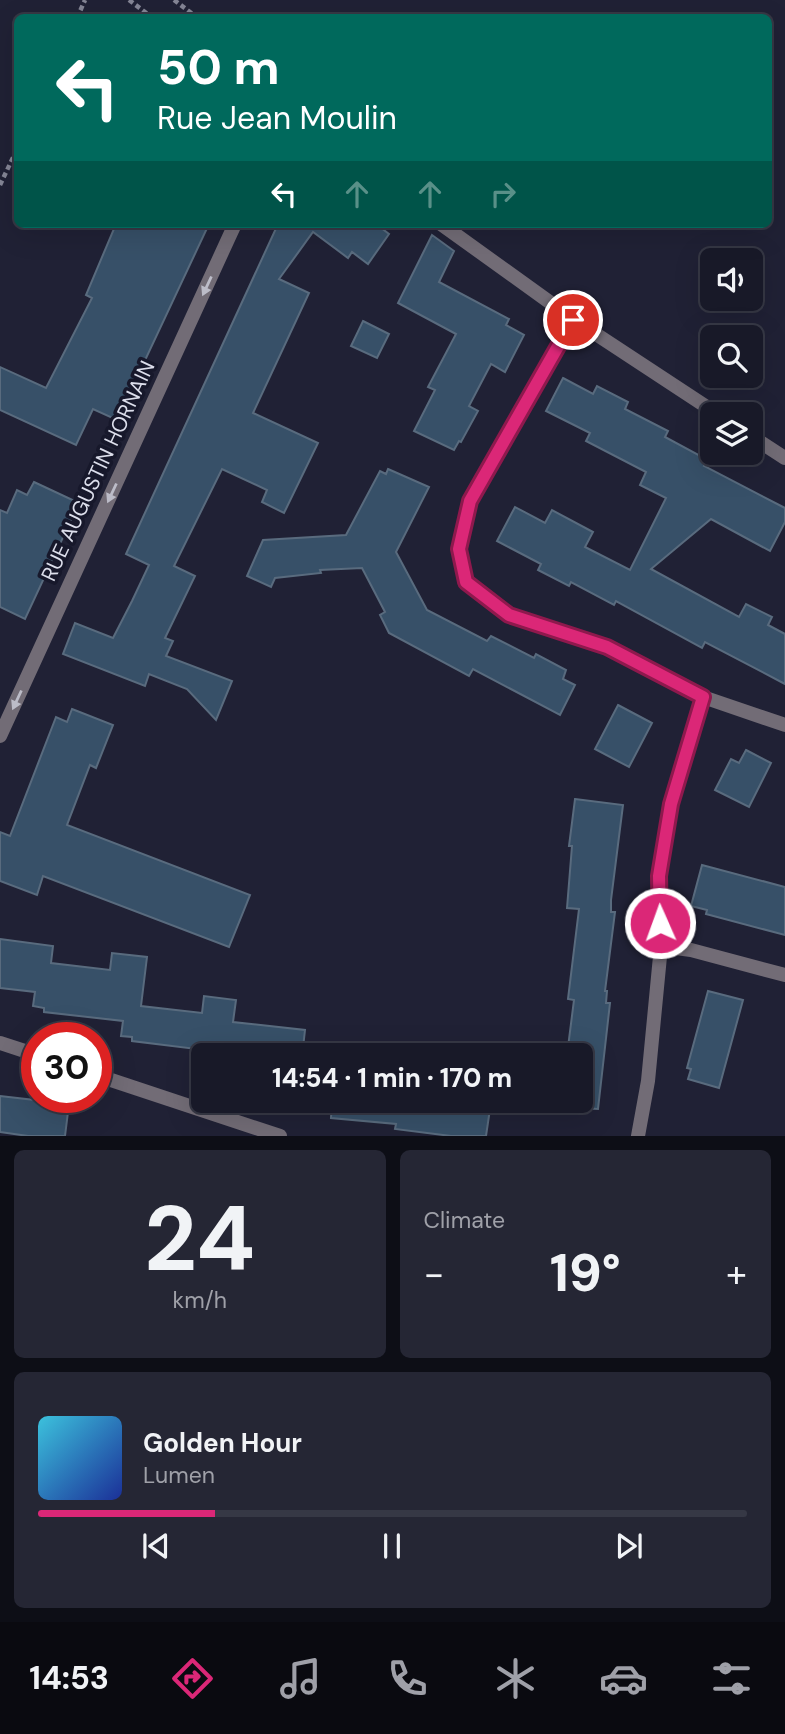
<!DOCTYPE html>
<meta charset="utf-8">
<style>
:root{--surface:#181928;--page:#252634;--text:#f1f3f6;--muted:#9fa0a8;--line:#363845;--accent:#db2777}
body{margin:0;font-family:"DM Sans",sans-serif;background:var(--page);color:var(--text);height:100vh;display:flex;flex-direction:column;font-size:26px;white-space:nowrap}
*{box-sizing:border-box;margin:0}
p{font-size:23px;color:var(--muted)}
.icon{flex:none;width:38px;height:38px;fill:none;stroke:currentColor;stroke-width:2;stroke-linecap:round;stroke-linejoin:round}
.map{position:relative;height:1136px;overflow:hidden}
.details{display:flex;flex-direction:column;gap:14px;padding:14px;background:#0d0e16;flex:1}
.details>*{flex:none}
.banner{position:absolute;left:14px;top:14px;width:758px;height:214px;border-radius:10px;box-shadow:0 7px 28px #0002,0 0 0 2px var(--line);background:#00695c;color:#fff;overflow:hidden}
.fabs{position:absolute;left:700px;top:248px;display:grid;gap:14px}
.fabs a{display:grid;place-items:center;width:63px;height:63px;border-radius:10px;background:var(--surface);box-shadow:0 7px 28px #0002,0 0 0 2px var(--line);font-size:35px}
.speed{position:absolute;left:21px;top:1022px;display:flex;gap:14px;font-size:35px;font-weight:700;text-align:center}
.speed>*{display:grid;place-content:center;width:91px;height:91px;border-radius:50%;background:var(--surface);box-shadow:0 7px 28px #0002,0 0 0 2px var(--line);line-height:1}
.speed .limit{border:10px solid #d22;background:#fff;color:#111}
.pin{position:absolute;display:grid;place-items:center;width:60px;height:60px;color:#fff;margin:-30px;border:4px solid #fff;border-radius:50%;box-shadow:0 2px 7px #0007}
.me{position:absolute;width:77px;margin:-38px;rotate:358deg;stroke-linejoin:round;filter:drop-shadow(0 0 5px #0008)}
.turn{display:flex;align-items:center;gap:24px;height:147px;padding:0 28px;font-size:32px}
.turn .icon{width:91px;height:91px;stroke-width:2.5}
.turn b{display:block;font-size:49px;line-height:60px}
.lanes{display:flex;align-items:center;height:66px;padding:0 28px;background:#0003;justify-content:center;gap:35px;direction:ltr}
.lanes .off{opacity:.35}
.big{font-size:52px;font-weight:800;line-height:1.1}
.details .widget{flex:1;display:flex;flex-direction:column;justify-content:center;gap:10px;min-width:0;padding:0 24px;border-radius:10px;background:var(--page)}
.details .dial{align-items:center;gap:0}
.dial b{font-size:91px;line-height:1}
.song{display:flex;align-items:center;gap:21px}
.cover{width:84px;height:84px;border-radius:10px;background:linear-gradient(135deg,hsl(190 70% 55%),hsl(230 70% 35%))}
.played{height:7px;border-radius:4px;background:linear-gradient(90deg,var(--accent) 25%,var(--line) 25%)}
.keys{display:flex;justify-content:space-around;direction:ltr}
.heat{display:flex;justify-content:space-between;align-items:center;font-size:38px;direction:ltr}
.details .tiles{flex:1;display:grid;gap:14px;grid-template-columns:1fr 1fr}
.widget:last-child{grid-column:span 2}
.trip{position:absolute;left:191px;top:1043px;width:402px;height:70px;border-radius:10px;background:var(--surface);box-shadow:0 7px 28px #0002,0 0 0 2px var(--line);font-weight:800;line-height:70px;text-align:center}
.menu{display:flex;height:112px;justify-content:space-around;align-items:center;background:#0a0a10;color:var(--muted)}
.menu .icon{width:49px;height:49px}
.menu .current{color:var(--accent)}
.menu b{font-size:32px;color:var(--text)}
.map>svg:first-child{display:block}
.building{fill:#375068;stroke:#596b7e;stroke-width:2}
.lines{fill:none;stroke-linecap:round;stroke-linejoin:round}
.path{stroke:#848595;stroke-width:4.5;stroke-dasharray:5 3.5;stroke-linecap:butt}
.minor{stroke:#726c76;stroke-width:14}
.oneway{fill:#bcbcc8}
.route-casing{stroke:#8e194d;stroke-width:18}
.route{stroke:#db2777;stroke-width:12}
.labels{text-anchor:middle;stroke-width:7;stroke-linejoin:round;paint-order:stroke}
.street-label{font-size:21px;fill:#dcdeeb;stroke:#17182b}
</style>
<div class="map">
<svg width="785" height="1136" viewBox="0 0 785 1136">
<rect width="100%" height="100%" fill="#202135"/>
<!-- building -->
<g class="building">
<path d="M116 224H209L117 420 93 409 76 445 0 410V367L46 388 92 298 86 295Z"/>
<path d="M278 224H376L389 234 368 264 352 252 348 258 313 232 279 279 309 293 253 413 318 443 284 513 262 502 267 490 222 469 174 566 195 576 165 638 173 641 166 656 232 681 216 720 187 689 149 674 145 686 63 654 75 623 113 638 132 601 149 565 126 554Z"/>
<path d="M432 235 454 251 439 282 509 319 506 325 524 335 505 372 491 364 469 406 478 411 461 442 459 441 454 450 414 431 435 390 428 387 456 334 398 303Z"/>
<path d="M363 321 389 334 377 358 351 346Z"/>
<path d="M563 378 593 394 597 386 628 402 625 409 668 431 665 437 708 460 704 466 785 508V522L770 551 711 519 651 569 739 617 746 604 772 617 768 625 785 634V684L705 642 702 648 616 601 614 605 571 582 569 586 538 570 541 564 497 541 515 507 545 523 552 510 593 532 585 547 630 570 666 498 640 485 646 472 586 441 590 433 546 411Z"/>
<path d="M388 469 429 487 396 552 427 610 487 641 491 636 534 658 536 654 566 670 563 679 575 685 560 715 473 669 469 676 389 633 380 615 385 612 362 568 320 570 321 573 275 578 271 587 247 576 263 540 346 535 380 471 386 474Z"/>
<path d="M34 482 79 503 25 619 0 607V510L7 513 17 490 27 495Z"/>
<path d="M618 705 652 723 629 767 595 749Z"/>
<path d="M72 709 113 725 96 768 90 765 67 825 250 895 229 947 43 876 37 895 0 881V832L10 836 56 717 67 722Z"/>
<path d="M746 750 771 763 749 807 715 790 731 759 739 763Z"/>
<path d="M575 799 623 805 611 900V912H615L605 991H607L606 1003H610L598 1109 581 1108V1055H567L574 1000 568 999 579 909 567 908 572 846H569Z"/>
<path d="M702 865 785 887V935L706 914 707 910 691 906Z"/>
<path d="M0 939 53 946 51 963 110 970 112 953 147 957 141 1006 202 1013 204 996 236 1000 233 1022 305 1030 303 1048 314 1050V1055H203V1068H195L197 1049 132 1041V1037L121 1036 123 1021 44 1012V1008L33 1006 35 992 0 988Z"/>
<path d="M708 991 743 1000 719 1088 688 1079 691 1069 687 1068Z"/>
<path d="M0 1096 69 1104 65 1136H28L0 1132Z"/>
<path d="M332 1101H478L477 1107 490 1109 486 1136H451L395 1129 396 1124 331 1118Z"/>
</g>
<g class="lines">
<!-- path -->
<g class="path">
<path d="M129 0 153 18"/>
<path d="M174 0 198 18"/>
<path d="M77 18 85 0"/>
<path d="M0 185 18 147"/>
<path d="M738 402 757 414"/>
</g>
<!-- minor -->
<g class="minor">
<path d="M441 224 573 319 719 415"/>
<path d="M573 319 470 501 459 549 465 582 509 615 607 647 703 697 785 725"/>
<path d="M751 436 785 458"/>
<path d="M0 736 235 224"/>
<path d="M661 946 691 950 785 975"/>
<path d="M0 1043 37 1055"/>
<path d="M96 1075 280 1136"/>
<path d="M638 1136 648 1081 661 946 659 876 671 804 703 697"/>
</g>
</g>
<!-- one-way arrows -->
<defs><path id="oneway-solid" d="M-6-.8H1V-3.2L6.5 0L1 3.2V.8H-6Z" transform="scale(1.75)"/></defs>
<g class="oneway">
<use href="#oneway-solid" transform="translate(207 286) rotate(115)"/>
<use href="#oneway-solid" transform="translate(112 493) rotate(115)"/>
<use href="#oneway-solid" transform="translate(17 700) rotate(115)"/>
</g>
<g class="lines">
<!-- route casing -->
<g class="route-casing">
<path id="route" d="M573 320 470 501 459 549 466 582 509 615 607 647 703 697 671 804 659 876 660 923"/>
</g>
<!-- route -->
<use href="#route" class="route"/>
</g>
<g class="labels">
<!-- street labels -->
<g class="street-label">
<text transform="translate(98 471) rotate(-65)" y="7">RUE AUGUSTIN HORNAIN</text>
</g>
</g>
</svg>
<div class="fabs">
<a><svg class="icon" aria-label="sound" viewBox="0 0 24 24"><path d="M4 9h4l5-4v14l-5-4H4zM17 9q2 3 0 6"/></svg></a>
<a><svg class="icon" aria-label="search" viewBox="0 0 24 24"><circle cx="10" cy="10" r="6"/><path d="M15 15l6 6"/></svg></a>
<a><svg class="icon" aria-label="layers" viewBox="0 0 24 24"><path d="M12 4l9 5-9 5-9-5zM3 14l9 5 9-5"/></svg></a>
</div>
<div class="speed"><div class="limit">30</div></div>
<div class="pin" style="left:573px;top:320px;background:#d93025"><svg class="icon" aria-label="arrive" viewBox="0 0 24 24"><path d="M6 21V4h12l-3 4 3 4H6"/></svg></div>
<svg class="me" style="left:660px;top:923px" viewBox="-20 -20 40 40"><circle r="17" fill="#db2777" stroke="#fff" stroke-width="3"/><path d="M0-11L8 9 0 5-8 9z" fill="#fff"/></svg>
<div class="trip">14:54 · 1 min · 170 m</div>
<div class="banner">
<div class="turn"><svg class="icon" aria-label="left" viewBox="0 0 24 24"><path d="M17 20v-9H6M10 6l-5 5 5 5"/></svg><div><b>50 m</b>Rue Jean Moulin</div></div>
<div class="lanes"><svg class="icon" aria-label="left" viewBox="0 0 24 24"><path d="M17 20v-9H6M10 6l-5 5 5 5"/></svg><svg class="icon off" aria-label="ahead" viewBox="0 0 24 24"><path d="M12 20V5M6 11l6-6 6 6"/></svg><svg class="icon off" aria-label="ahead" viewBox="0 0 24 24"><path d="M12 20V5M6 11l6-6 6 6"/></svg><svg class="icon off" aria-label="right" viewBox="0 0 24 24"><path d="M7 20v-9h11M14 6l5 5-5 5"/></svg></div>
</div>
</div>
<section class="details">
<div class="tiles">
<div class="widget dial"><b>24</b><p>km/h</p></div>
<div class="widget"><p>Climate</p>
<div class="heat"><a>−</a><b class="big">19°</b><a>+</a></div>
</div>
<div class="widget">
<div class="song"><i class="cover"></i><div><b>Golden Hour</b><p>Lumen</p></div></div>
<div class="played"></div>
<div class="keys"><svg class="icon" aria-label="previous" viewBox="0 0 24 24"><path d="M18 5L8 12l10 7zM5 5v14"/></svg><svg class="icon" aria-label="pause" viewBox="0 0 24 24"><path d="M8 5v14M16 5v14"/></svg><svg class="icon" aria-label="next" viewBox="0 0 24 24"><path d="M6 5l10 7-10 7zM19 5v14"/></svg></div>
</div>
</div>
</section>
<nav class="menu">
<b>14:53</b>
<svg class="icon current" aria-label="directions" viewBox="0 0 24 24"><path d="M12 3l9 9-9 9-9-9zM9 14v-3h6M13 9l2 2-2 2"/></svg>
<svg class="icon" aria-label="music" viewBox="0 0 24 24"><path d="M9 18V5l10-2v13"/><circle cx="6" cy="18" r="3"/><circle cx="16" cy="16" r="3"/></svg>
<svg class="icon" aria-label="phone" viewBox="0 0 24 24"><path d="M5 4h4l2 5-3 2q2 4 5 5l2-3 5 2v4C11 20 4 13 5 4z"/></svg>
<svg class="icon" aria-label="climate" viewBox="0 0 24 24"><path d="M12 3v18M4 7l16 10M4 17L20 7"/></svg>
<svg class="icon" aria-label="car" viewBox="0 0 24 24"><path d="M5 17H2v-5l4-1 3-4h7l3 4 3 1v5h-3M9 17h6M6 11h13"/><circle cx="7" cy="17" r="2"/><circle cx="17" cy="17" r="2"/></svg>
<svg class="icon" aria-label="filters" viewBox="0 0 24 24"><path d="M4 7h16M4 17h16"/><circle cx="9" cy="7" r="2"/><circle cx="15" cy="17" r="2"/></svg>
</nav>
